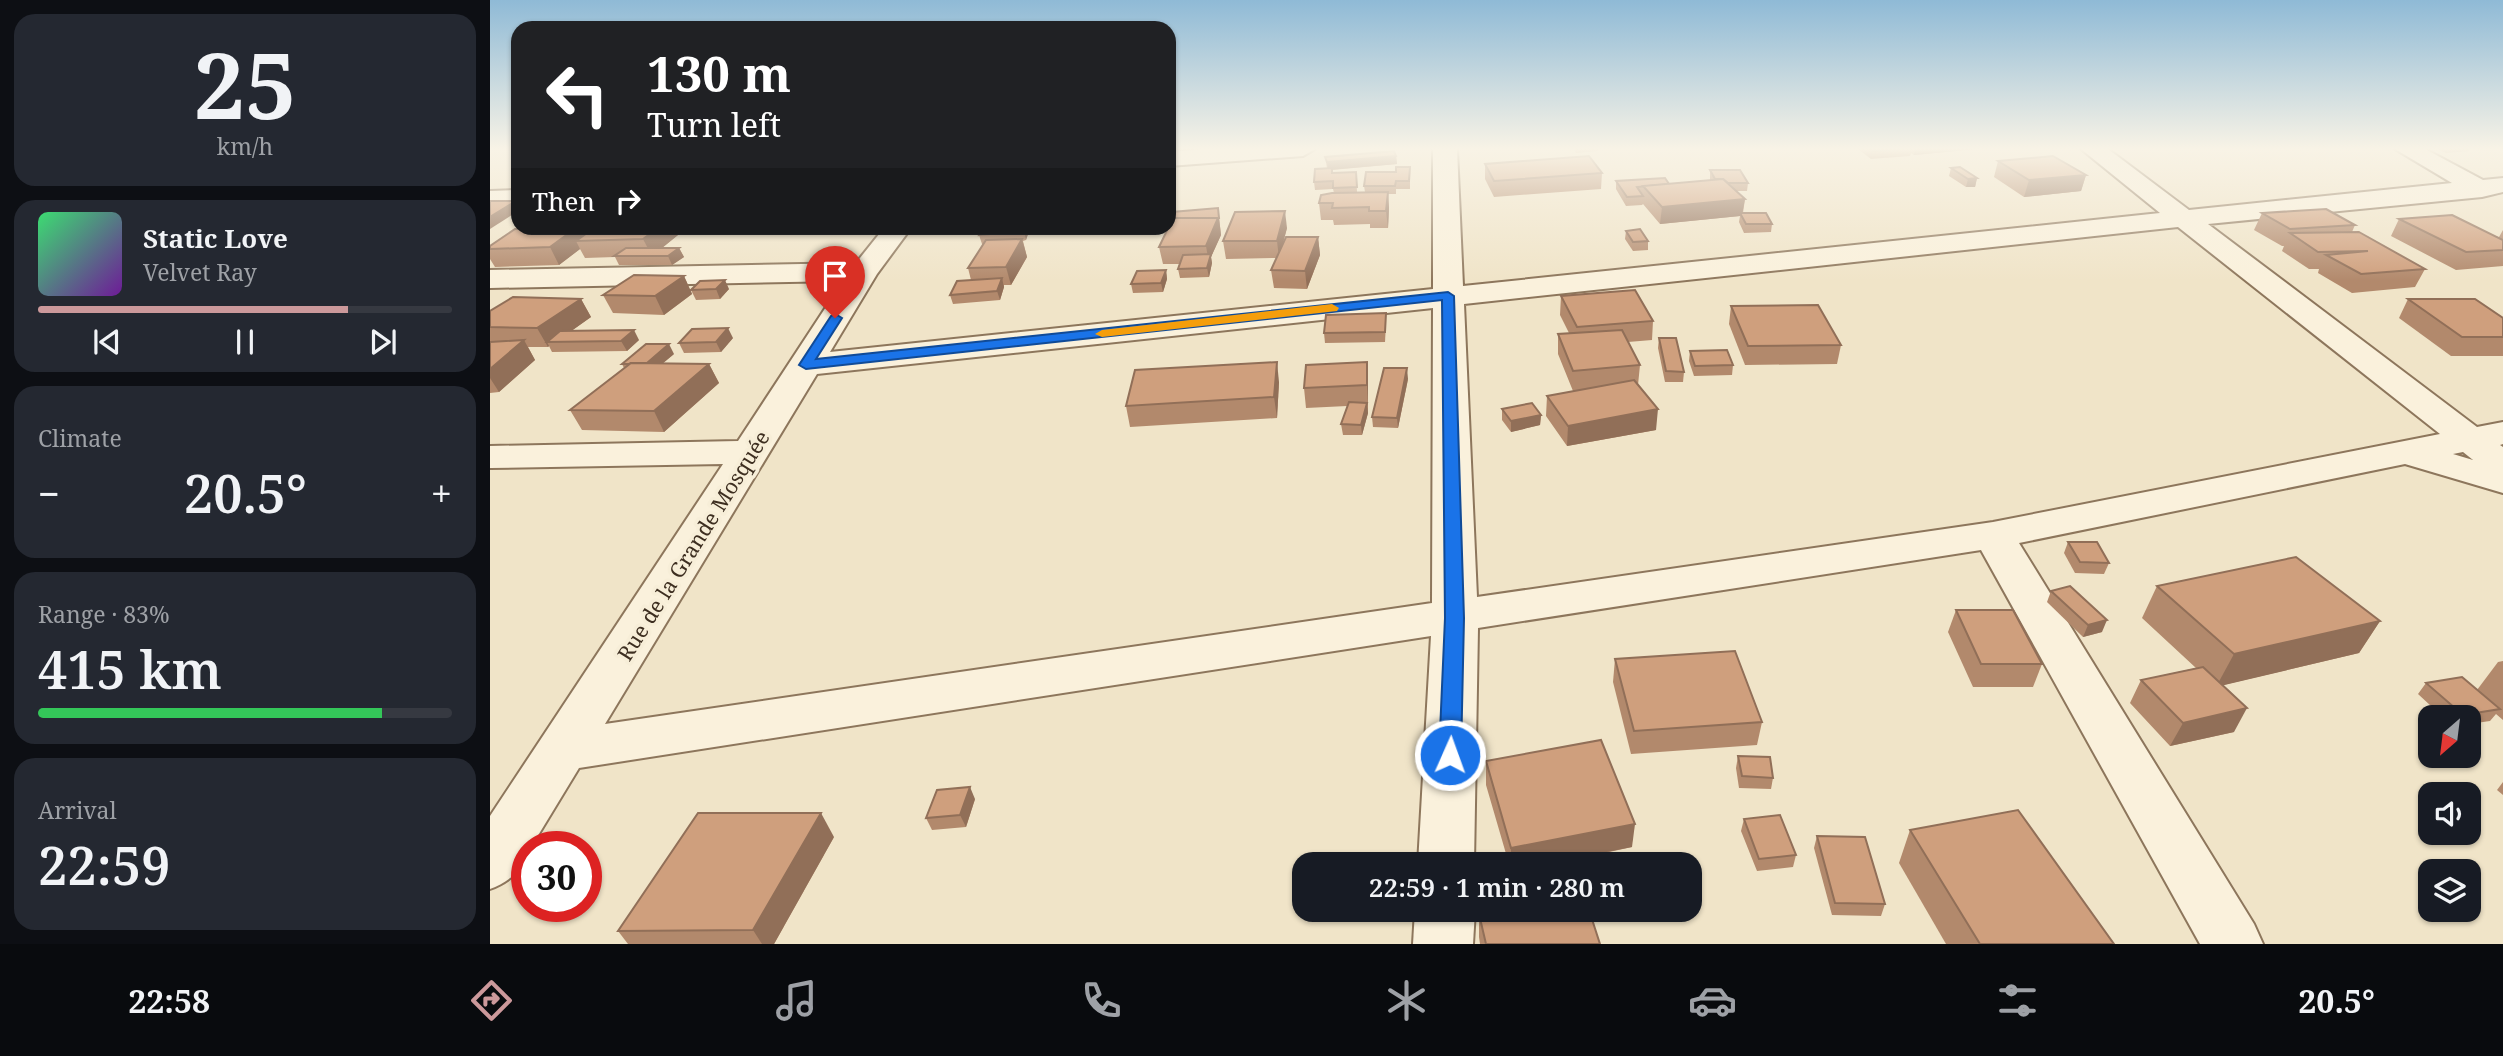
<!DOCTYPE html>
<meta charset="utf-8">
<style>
:root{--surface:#171b24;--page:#242831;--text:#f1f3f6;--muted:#9ea1a6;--line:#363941;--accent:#cc999b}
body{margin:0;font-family:"Noto Serif",serif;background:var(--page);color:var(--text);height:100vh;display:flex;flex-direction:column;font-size:26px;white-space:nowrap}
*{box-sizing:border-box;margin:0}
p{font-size:23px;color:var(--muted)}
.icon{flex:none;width:38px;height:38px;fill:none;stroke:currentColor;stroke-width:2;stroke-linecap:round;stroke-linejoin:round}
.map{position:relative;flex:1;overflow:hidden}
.details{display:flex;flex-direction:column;gap:14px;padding:14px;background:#0d0f14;width:490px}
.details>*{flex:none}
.guide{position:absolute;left:21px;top:21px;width:665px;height:214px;border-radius:21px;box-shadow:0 2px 5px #0004;background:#202124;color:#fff;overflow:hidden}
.needle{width:46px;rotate:208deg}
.fabs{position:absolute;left:1928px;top:705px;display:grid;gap:14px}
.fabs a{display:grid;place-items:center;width:63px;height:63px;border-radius:14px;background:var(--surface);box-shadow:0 2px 5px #0004;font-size:35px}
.speed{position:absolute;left:21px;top:831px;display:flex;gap:14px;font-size:35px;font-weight:700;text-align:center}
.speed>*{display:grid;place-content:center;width:91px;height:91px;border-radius:50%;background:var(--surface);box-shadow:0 2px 5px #0004;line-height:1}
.speed .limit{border:10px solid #d22;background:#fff;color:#111}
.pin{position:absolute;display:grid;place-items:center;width:60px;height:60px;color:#fff;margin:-72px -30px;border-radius:50% 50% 50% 0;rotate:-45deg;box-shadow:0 0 7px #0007}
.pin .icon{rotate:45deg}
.me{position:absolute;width:77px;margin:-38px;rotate:2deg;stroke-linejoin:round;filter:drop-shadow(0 0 5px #0008)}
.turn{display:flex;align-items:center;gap:24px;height:147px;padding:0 21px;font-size:32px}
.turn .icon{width:91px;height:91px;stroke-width:2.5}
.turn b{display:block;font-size:49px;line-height:60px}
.then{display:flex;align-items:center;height:66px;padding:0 21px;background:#0003;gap:14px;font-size:26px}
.big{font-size:52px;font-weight:600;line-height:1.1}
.details .card{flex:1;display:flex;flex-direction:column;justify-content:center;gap:10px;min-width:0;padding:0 24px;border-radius:21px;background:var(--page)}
.details .dial{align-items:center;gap:0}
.dial b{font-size:91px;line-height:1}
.song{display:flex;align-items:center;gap:21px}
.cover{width:84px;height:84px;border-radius:10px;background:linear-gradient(135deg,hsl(140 70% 55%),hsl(280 70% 35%))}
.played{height:7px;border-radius:4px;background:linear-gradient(90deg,var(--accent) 75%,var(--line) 75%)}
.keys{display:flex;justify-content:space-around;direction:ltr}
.heat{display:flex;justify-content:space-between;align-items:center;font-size:38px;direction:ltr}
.charge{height:10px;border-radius:5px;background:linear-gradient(90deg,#34c759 83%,var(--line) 0)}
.trip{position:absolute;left:802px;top:852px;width:410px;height:70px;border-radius:21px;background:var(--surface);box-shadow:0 2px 5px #0004;font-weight:600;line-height:70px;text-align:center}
.tab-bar{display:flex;height:112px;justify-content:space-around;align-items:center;background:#090b0e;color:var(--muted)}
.tab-bar .icon{width:49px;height:49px}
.tab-bar .current{color:var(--accent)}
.tab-bar b{font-size:32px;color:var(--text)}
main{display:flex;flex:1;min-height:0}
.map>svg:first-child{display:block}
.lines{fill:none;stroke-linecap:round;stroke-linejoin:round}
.minor-casing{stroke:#8d765c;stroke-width:4}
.minor{fill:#faf1dc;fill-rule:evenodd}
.wall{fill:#b2896c}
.shaded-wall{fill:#916f58}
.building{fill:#cf9f7d;stroke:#916f58;stroke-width:2}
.route{fill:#1a73e8;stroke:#114b97;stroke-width:2}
.slow{fill:#f59e0b}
.labels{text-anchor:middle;stroke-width:7;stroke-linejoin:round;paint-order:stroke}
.street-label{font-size:21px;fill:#3d2e20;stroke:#f7eed8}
</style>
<main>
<section class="details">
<div class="card dial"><b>25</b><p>km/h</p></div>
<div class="card">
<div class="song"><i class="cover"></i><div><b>Static Love</b><p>Velvet Ray</p></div></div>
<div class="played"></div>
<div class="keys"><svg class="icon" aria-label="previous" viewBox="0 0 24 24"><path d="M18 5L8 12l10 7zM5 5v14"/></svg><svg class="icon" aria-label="pause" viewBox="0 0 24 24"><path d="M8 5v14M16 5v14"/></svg><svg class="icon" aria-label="next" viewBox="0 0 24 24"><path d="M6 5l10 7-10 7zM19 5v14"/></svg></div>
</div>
<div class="card"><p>Climate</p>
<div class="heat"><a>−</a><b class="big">20.5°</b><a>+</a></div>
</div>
<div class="card"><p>Range · 83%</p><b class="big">415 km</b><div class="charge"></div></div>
<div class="card"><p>Arrival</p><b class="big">22:59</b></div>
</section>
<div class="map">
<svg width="2013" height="944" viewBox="0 0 2013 944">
<rect width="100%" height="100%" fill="#f0e4c8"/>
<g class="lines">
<!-- minor casing -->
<g class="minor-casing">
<g id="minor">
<path d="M716 149H825L813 156 679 166V152Z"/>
<path d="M943 149H967L973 286 1670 213 1591 149H1618L1699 210 1962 183 1905 149H1935L1993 180 2013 178V192L1992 197 1718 224 1987 427 2013 422V444L2010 445 2013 447V493L1915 464 1529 543 1764 924 1773 944H1710L1491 550 988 628 984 864H928L941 636 89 768 41 847H37C37 869 18 882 0 889V816L233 464 0 468V446L248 441 353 281 0 288V270L366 263 394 228H421L387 274 340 352 943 289ZM1688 227 1950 434 1503 522 987 597 974 304ZM943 308 942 603 115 724 327 374ZM1973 452 1983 460 1963 454Z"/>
<path d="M28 190V206L0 207V191Z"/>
<path d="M925 910H985L983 944H923Z"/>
</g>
</g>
<!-- minor -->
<use href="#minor" class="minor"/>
</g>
<!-- wall -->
<g class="wall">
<path d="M1084 149H1108V151L1086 153Z"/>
<path d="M1368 149H1487L1424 155 1421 153 1420 156 1381 159Z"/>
<path d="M1947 149H1980L1979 151 1956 153Z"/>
<path d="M906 156 907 164 842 170 843 173 866 172 867 192H875L874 186 920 167V189H906V194H898L899 208 898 228H880V224L844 225 843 220H831L829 203 844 193 843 189 825 190 824 182 837 168 835 157Z"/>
<path d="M1508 161 1596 175 1591 191 1534 197 1504 177Z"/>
<path d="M995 164 1112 173 1111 189 1004 197 995 179Z"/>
<path d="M1461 168 1487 178 1485 187H1476L1459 176Z"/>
<path d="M1220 170 1258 183 1257 191H1246L1255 199 1253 213 1282 224 1281 232 1254 233 1249 222 1250 216 1170 224 1153 204 1152 205 1136 206 1126 189V181L1179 184 1220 180Z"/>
<path d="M728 208 731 235 721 257 722 263 719 277 690 278 688 269 690 264H673L669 247Z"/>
<path d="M1772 213 1865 225 1862 232 1935 269 1925 287 1862 293 1828 273 1829 269H1819L1792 251 1794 246H1792L1764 230Z"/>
<path d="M1909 219 2009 237 2013 230V266L1966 270 1901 236Z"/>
<path d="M54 228H185L188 235 172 248H189L194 257 182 265H129L125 257 95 258 90 249 69 265 5 267 0 259V246Z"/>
<path d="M492 228H540L536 240 533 241 537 257 521 285H514V287L510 300 463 304 460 295 481 280 478 268 494 244H492L489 235Z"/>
<path d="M797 228 793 243 828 237 830 255 817 289 784 288 781 270 786 258 736 259 733 241Z"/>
<path d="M1136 231 1158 241V250L1143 251 1135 239Z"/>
<path d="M676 270 677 279 673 292 643 293 641 284Z"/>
<path d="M194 276 202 294 174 315 123 313 113 295Z"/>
<path d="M239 289 230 299 206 300 201 290Z"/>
<path d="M1071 296 1163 321 1162 340 1138 342 1150 365 1148 385 1166 430 1077 446 1056 416 1057 396 1088 390 1083 391 1068 354V334L1079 333 1070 315Z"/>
<path d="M91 299 101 317 81 331 149 340 137 351 62 352 59 346 58 347H38L45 360 9 392 0 393V311Z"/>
<path d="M1918 299 2013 318V356H1961L1909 318Z"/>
<path d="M1241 306 1351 345 1347 364 1255 365 1239 324Z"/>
<path d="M896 323 895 342 835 343 834 333Z"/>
<path d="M243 338 231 352 194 353 189 343Z"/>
<path d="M1169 338 1194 372 1193 382H1175L1168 348Z"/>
<path d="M1200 351 1243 365 1242 375 1204 376 1199 361Z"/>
<path d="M184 354 173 363 219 364 229 383 174 432 92 430 80 410 134 368 132 364Z"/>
<path d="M877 362 878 382V413L872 435H853L851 424 857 406 816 408 814 388Z"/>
<path d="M918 379 908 428 883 427 882 417Z"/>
<path d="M789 382 787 418 640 427 636 406Z"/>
<path d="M1012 409 1051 415 1050 425 1021 432 1012 420Z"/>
<path d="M1578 542 1619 563 1614 574 1585 573 1574 553Z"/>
<path d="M1667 586 1890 621 1869 653 1733 685 1744 732 1680 746 1640 703 1651 680 1706 668 1652 618Z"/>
<path d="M1561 591 1612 632 1593 637 1557 602Z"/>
<path d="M1466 610 1552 664 1543 687H1483L1458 632Z"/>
<path d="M1125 659 1272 722 1267 745 1141 754 1123 682Z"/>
<path d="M2013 661V720L2006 714 2000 721 1979 724V718H1954L1928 694 1936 683 1987 690 2008 662Z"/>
<path d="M1248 756 1283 778 1281 789 1249 788 1246 768Z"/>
<path d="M996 761 1142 847 1110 854 1114 864H1019L996 785Z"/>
<path d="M2013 782V795L2007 790Z"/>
<path d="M485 799 476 827 442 830 436 818Z"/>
<path d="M1254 819 1306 855 1303 867 1267 871 1251 831Z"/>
<path d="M1420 830 1624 944H1456L1409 863Z"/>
<path d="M1327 836 1395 904 1391 916 1342 915 1324 848Z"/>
<path d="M344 837 284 944H138L128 931Z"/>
<path d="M994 910H1113L1100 913 1110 944H990L989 937V914L995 913Z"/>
</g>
<!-- shaded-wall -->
<g class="shaded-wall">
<path d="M1425 149H1487L1424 155Z"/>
<path d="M906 156 907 164 838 170 837 162Z"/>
<path d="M1596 175 1591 191 1534 197 1539 180Z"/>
<path d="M1487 178 1485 187H1476L1478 179Z"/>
<path d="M898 192 899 208 898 228 896 211Z"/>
<path d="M1255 199 1252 215 1250 213V216L1170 224 1172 207Z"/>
<path d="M26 201 28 204V211L0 229V217Z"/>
<path d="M795 211 797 228 789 258 787 241Z"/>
<path d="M729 218 731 235 721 257 722 263 719 277 717 268 719 263 716 246 684 231Z"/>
<path d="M86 228H88L95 240 86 241 90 249 69 265 60 247Z"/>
<path d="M168 228H185L188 235 162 256 153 239Z"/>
<path d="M535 228H540L536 240 534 231Z"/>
<path d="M828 237 830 255 817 289 815 271Z"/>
<path d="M532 239 537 257 521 285 516 267Z"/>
<path d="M189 248 194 257 182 265 178 256Z"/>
<path d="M676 270 677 279 673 292 671 283Z"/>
<path d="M194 276 202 294 174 315 165 296Z"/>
<path d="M512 278 514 287 510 300 507 291Z"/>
<path d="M235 280 239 289 230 299 226 289Z"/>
<path d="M91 299 101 317 66 342H57L59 346 58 347 47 328Z"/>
<path d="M238 328 243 338 231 352 226 342Z"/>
<path d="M144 330 149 340 137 351 131 341Z"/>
<path d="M34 340 45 360 9 392 0 378V369Z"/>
<path d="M179 344 184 354 160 374 155 364Z"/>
<path d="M787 362 789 382 787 418 784 397Z"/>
<path d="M877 362 878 382V405L877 385Z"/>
<path d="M219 364 229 383 174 432 164 411Z"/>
<path d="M917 368 918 379 908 428 907 418Z"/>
<path d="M877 403 878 413 872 435 871 425Z"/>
<path d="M1168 409 1166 430 1077 446 1078 426Z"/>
<path d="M1051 415 1050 425 1021 432V421Z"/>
<path d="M1617 620 1612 632 1593 637 1598 625Z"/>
<path d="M1890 621 1869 653 1726 687 1744 654Z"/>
<path d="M1757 708 1744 732 1680 746 1693 723Z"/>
<path d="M480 787 485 799 476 827 470 815Z"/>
<path d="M331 813 344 837 284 944H272L263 930Z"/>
<path d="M1145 824 1142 847 1056 864H1021V848Z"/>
<path d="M1092 910H1113L1091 915Z"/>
</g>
<!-- building -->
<g class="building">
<path d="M1380 149H1410L1383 151Z"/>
<path d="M904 151 906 156 837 162 835 157Z"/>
<path d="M1099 156 1112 173 1004 181 995 164Z"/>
<path d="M1563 156 1596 175 1539 180 1508 161Z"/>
<path d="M906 167H920L919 181H906L905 186H874L876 172H906Z"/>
<path d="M1470 167 1487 178 1478 179 1461 168Z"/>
<path d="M842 168V173L866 172 867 187 843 188V181L824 182 825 169Z"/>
<path d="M1220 170H1250L1258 183H1238L1233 179H1225Z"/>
<path d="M1175 178 1179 184 1147 187 1153 196 1137 197 1126 181Z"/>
<path d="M1233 179 1255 199 1172 207 1153 186Z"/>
<path d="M898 192 896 211H879V207L842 208 843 203H829L831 195 842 193Z"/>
<path d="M0 201H26L0 217Z"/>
<path d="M728 208 729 218H683L682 221V212Z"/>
<path d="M1836 209 1865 225 1800 229 1772 213Z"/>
<path d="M795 211 787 241H733L745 212Z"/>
<path d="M1250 213H1276L1282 224H1256Z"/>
<path d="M1962 215 2013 240V250L1976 252 1909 219Z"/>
<path d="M683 218H728L716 246 669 247Z"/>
<path d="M54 228H86L60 247 0 249V246L25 229Z"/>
<path d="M104 228H168L153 239 86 241Z"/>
<path d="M492 228H535L534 231 489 235Z"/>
<path d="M1150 229 1158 241 1143 242 1136 231Z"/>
<path d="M1869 232 1935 269 1871 274 1836 255 1878 251 1828 252 1800 233Z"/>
<path d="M796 237H828L815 271 781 270Z"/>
<path d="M532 239 516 267 478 268 496 240Z"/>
<path d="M136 248H189L178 256H124Z"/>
<path d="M721 254 717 268 688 269 693 255Z"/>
<path d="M676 270 671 283 641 284 647 271Z"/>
<path d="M144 275 194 276 165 296 113 295Z"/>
<path d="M512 278 507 291 460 295 467 281Z"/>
<path d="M235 280 226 289 201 290 210 281Z"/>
<path d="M1145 290 1163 321 1087 327 1071 296Z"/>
<path d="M23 297 91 299 47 328 0 327V311Z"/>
<path d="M1918 299H1985L2013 318V337H1972Z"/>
<path d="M1328 305 1351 345 1258 346 1241 306Z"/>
<path d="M896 313 895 332 834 333 836 315Z"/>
<path d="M238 328 226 342 189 343 202 329Z"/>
<path d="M144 330 131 341 57 342 70 331Z"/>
<path d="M1132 330 1150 365 1083 371 1068 334Z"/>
<path d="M1169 338H1186L1194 372 1176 371Z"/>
<path d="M34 340 0 369V342Z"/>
<path d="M156 344H179L157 363H141L139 364H132Z"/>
<path d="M1237 350 1243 365 1205 366 1200 351Z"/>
<path d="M787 362 784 397 636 406 645 370Z"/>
<path d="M877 362V385L814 388 816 365Z"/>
<path d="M141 363 219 364 164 411 80 410Z"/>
<path d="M894 368H917L907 418 882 417Z"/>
<path d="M1144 380 1168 409 1078 426 1057 396Z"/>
<path d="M859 402 877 403 871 425 851 424Z"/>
<path d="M1042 403 1051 415 1021 421 1012 409Z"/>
<path d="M1578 542H1607L1619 563 1590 562Z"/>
<path d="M1806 557 1890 621 1744 654 1667 586Z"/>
<path d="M1580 586 1617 620 1598 625 1561 591Z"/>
<path d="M1466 610H1523L1552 664H1491Z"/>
<path d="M1245 651 1272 722 1144 731 1125 659Z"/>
<path d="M1713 667 1757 708 1693 723 1651 680Z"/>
<path d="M1972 677 2010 709 1973 715 1936 683Z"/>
<path d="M1111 740 1145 824 1021 848 996 761Z"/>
<path d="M1248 756 1280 757 1283 778 1252 776Z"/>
<path d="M480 787 470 815 436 818 447 790Z"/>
<path d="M1528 810 1624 944H1490L1420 830Z"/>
<path d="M208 813H331L263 930 128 931Z"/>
<path d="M1290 815 1306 855 1269 859 1254 819Z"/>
<path d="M1327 836 1375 837 1395 904 1345 903Z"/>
<path d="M1110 853 1114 864H1056Z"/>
<path d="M1000 910H1099L1110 944H996L989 914 1001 911Z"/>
</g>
<!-- sky -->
<linearGradient id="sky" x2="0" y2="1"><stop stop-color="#8fbad6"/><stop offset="0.53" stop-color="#f8f3e6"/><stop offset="1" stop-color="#f8f3e6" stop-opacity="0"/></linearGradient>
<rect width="2013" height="281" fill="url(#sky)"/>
<!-- route -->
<path class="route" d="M958 292 964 296 974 618 971 755 967 761 960 763 952 761 949 755 955 618 952 300 316 369 309 365 341 316 345 314 352 318 326 359Z"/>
<!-- slow -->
<path class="slow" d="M842 304 849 308 847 311 612 337 605 334 612 330Z"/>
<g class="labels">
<!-- street labels -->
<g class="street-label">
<text transform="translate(204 546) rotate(-58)" y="7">Rue de la Grande Mosquée</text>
</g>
</g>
</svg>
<div class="fabs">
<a><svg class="needle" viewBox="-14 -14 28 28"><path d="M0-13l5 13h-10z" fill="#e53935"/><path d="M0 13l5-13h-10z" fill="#9ea1a6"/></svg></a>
<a><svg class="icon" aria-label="sound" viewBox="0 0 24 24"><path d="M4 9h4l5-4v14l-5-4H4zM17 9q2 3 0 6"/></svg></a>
<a><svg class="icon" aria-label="layers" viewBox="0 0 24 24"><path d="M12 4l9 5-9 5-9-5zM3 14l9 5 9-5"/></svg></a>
</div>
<div class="speed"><div class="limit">30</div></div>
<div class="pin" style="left:345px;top:318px;background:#d93025"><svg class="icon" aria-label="arrive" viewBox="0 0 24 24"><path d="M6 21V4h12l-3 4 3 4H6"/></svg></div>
<svg class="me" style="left:960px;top:755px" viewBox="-20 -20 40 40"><circle r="17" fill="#1a73e8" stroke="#fff" stroke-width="3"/><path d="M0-11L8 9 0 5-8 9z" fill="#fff"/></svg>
<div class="trip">22:59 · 1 min · 280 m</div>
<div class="guide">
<div class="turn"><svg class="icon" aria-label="left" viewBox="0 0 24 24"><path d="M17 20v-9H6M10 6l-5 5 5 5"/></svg><div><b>130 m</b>Turn left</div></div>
<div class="then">Then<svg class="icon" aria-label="right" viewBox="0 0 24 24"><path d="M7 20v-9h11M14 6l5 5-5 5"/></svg></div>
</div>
</div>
</main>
<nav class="tab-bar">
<b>22:58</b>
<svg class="icon current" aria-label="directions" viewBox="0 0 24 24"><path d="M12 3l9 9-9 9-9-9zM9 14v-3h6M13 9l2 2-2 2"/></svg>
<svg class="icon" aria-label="music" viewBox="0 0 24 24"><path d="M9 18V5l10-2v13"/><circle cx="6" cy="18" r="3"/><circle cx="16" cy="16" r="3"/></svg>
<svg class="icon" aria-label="phone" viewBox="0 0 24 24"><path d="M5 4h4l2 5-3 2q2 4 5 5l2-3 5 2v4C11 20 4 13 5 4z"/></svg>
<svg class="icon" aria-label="climate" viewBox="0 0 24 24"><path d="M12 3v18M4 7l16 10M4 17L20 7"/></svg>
<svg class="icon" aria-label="car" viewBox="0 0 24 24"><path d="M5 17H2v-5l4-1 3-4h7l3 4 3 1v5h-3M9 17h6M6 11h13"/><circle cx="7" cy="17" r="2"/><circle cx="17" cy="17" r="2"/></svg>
<svg class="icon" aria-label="filters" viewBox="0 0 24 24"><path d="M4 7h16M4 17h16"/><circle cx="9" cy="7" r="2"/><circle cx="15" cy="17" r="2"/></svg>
<b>20.5°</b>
</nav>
